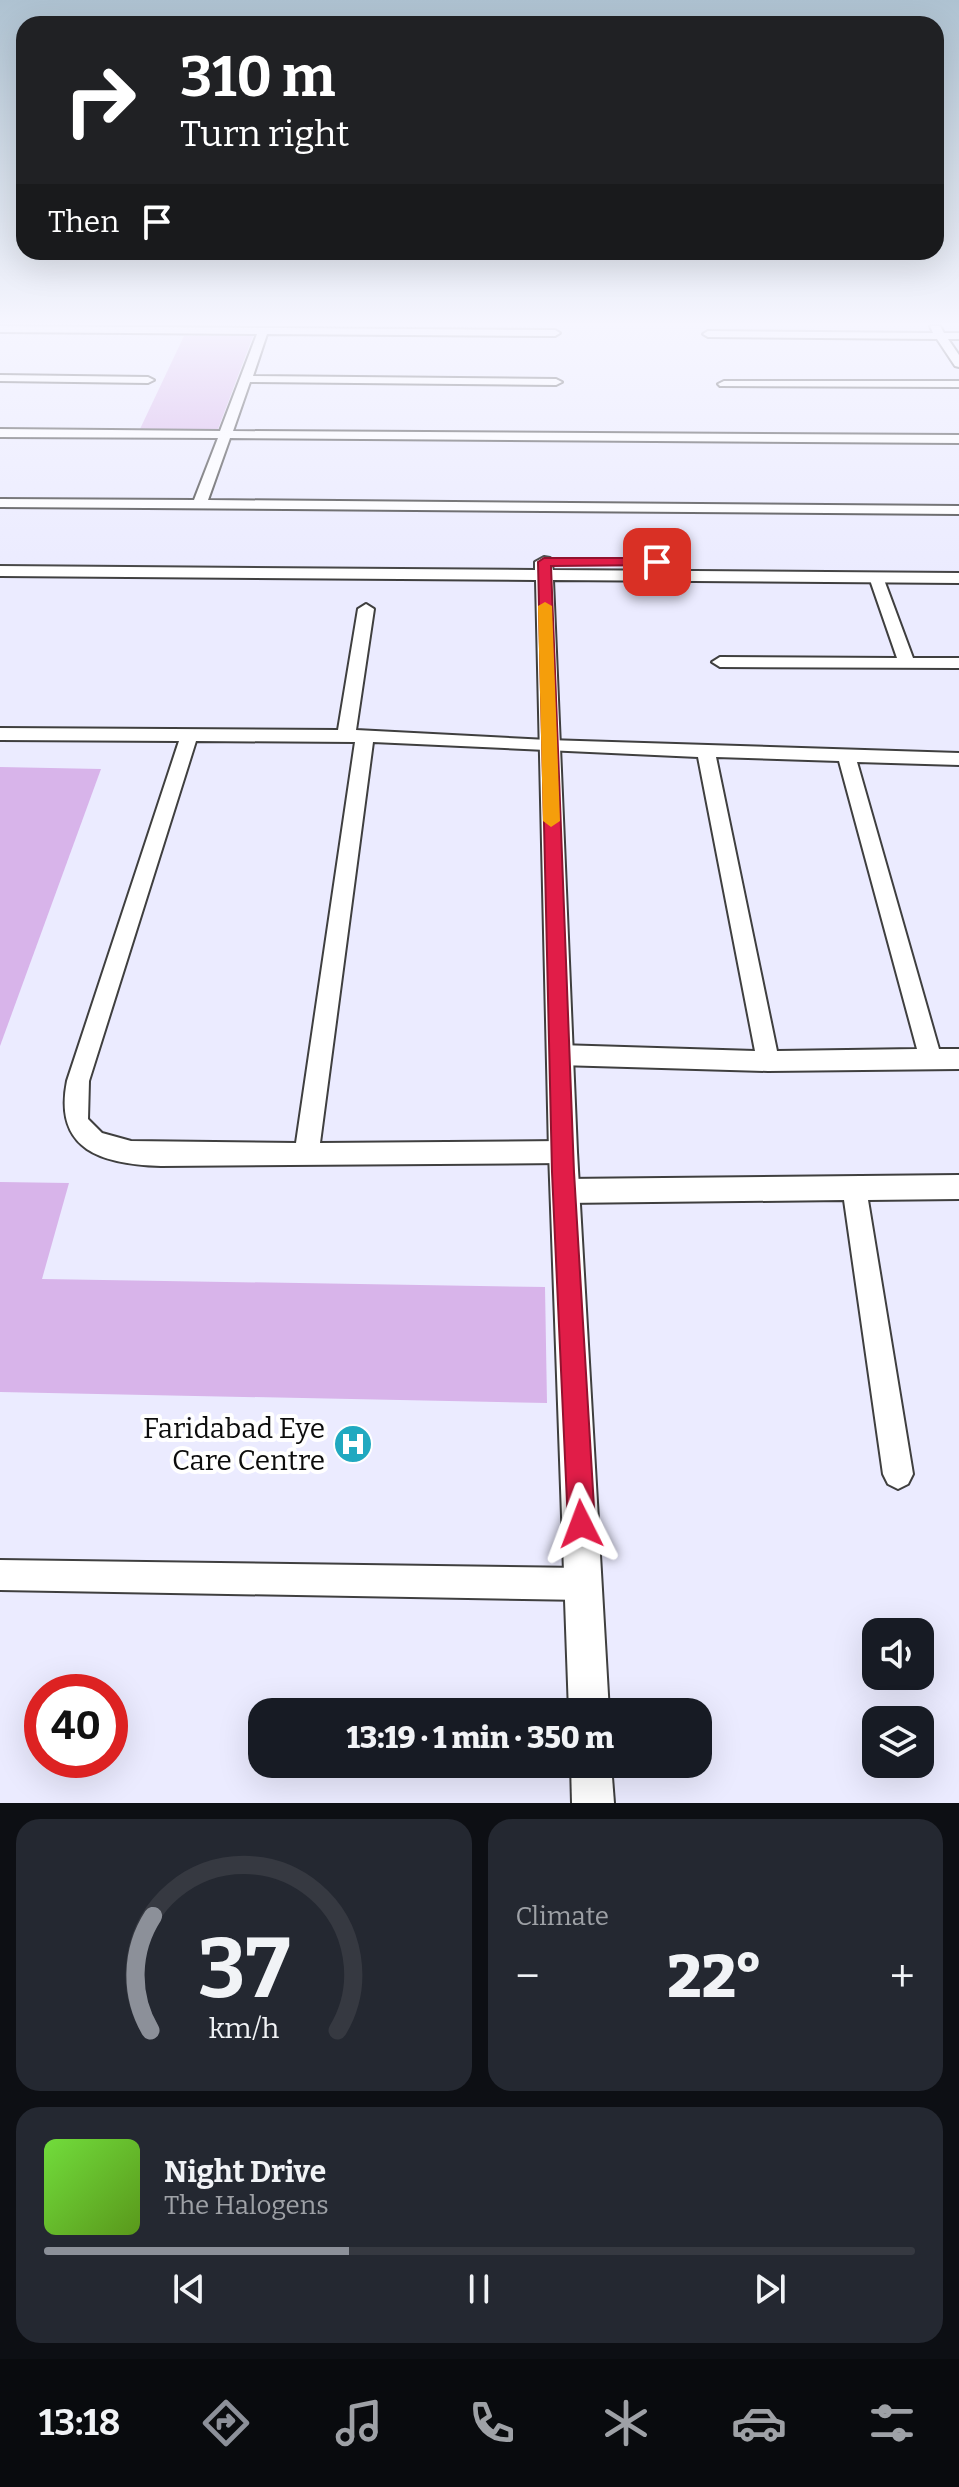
<!DOCTYPE html>
<meta charset="utf-8">
<style>
:root{--surface:#171b24;--page:#242831;--text:#f1f3f6;--muted:#9ea1a6;--line:#363941;--accent:#8c9099}
body{margin:0;font-family:Bitter,serif;background:var(--page);color:var(--text);height:100vh;display:flex;flex-direction:column;font-size:30px;white-space:nowrap}
*{box-sizing:border-box;margin:0}
p{font-size:26px;color:var(--muted)}
.icon{flex:none;width:44px;height:44px;fill:none;stroke:currentColor;stroke-width:2;stroke-linecap:round;stroke-linejoin:round}
.map{position:relative;height:1803px;overflow:hidden}
.panel{display:flex;flex-direction:column;gap:16px;padding:16px;background:#0d0f14;flex:1}
.panel>*{flex:none}
.guide{position:absolute;left:16px;top:16px;width:928px;height:244px;border-radius:24px;box-shadow:0 8px 32px #0002;background:#202124;color:#fff;overflow:hidden}
.tools{position:absolute;left:862px;top:1618px;display:grid;gap:16px}
.tools a{display:grid;place-items:center;width:72px;height:72px;border-radius:16px;background:var(--surface);box-shadow:0 8px 32px #0002;font-size:40px}
.speed{position:absolute;left:24px;top:1674px;display:flex;gap:16px;font-size:40px;font-weight:700;text-align:center}
.speed>*{display:grid;place-content:center;width:104px;height:104px;border-radius:50%;background:var(--surface);box-shadow:0 8px 32px #0002;line-height:1}
.speed .limit{border:12px solid #d22;background:#fff;color:#111}
.pin{position:absolute;display:grid;place-items:center;width:68px;height:68px;color:#fff;margin:-34px;border-radius:16px;box-shadow:0 4px 12px #0006}
.me{position:absolute;width:88px;margin:-44px;rotate:357deg;stroke-linejoin:round;filter:drop-shadow(0 0 6px #0008)}
.turn{display:flex;align-items:center;gap:28px;height:168px;padding:0 32px;font-size:36px}
.turn .icon{width:104px;height:104px;stroke-width:2.5}
.turn b{display:block;font-size:56px;line-height:68px}
.then{display:flex;align-items:center;height:76px;padding:0 32px;background:#0003;gap:16px;font-size:30px}
.big{font-size:60px;font-weight:800;line-height:1.1}
.panel .card{flex:1;display:flex;flex-direction:column;justify-content:center;gap:12px;min-width:0;padding:0 28px;border-radius:24px;background:var(--page)}
.panel .dial{align-items:center;gap:0}
.dial svg{height:208px;overflow:visible;fill:none;stroke:var(--line);stroke-width:7;stroke-linecap:round;text-anchor:middle}
.dial text{fill:var(--text);stroke:none}
.song{display:flex;align-items:center;gap:24px}
.cover{width:96px;height:96px;border-radius:12px;background:linear-gradient(135deg,hsl(100 70% 55%),hsl(90 70% 35%))}
.played{height:8px;border-radius:4px;background:linear-gradient(90deg,var(--accent) 35%,var(--line) 35%)}
.keys{display:flex;justify-content:space-around;direction:ltr}
.heat{display:flex;justify-content:space-between;align-items:center;font-size:44px;direction:ltr}
.panel .tiles{flex:1;display:grid;gap:16px;grid-template-columns:1fr 1fr}
.card:last-child{grid-column:span 2}
.trip{position:absolute;left:248px;top:1698px;width:464px;height:80px;border-radius:24px;background:var(--surface);box-shadow:0 8px 32px #0002;font-weight:800;line-height:80px;text-align:center}
.tab-bar{display:flex;height:128px;justify-content:space-around;align-items:center;background:#090b0e;color:var(--muted)}
.tab-bar .icon{width:56px;height:56px}
.tab-bar .current{color:var(--accent)}
.tab-bar b{font-size:36px;color:var(--text)}
.map>svg:first-child{display:block}
.green{fill:#d8b4ea}
.lines{fill:none;stroke-linecap:round;stroke-linejoin:round}
.minor-casing{stroke:#3f3f3f;stroke-width:4}
.tertiary-casing{stroke:#3f3f3f;stroke-width:4}
.minor{fill:#fff;fill-rule:evenodd}
.tertiary{fill:#fff;fill-rule:evenodd}
.route{fill:#e11d48;stroke:#92132f;stroke-width:2}
.slow{fill:#f59e0b}
.labels{text-anchor:middle;stroke-width:8;stroke-linejoin:round;paint-order:stroke}
.near-poi-label{font-size:28px;fill:#0c0c0c;stroke:#fff;text-anchor:end}
</style>
<div class="map">
<svg width="959" height="1803" viewBox="0 0 959 1803">
<rect width="100%" height="100%" fill="#ebebff"/>
<!-- green -->
<g class="green">
<path d="M184 336H253L218 429H140Z"/>
<path d="M0 767 101 769 0 1046Z"/>
<path d="M0 1182 69 1183 42 1279 545 1287 547 1403 0 1392Z"/>
</g>
<g class="lines">
<!-- minor casing -->
<g class="minor-casing">
<g id="minor">
<path d="M0 326 555 330 560 333 555 336 267 334 253 376 556 379 562 382 556 385 250 382 233 431 959 435V443L230 438 208 500 959 506V514L0 507V499L194 500 218 438 0 437V429L220 431 257 334 0 332Z"/>
<path d="M930 326H940L944 333H959V339H948L959 355V367L955 366 937 339 708 337 703 334 708 331 933 333Z"/>
<path d="M0 375 148 377 154 380 148 383 0 381Z"/>
<path d="M724 381H959V387L720 386 718 384Z"/>
<path d="M876 573 883 577 913 658H959V668L720 667 712 662 720 657 897 658 869 577Z"/>
<path d="M366 604 374 609 356 730 548 740 959 753V765L857 762 939 1049H959V1069L768 1071 559 1065 551 1062 548 1055 551 1048 559 1045 755 1051 698 757 373 742 320 1143 563 1141 572 1144 575 1152 572 1160 563 1163 161 1166C103 1164 53 1151 67 1081L179 741 0 740V728L338 730 358 609ZM196 741 355 742 296 1143 131 1141 102 1133 88 1119 89 1081ZM716 757 839 761 917 1049 777 1051Z"/>
<path d="M959 1175V1199L868 1200 913 1474 908 1484 898 1489 888 1484 883 1474 844 1200 564 1203 555 1199 552 1191 555 1183 564 1179Z"/>
<path d="M0 1560 584 1568 595 1573 600 1584 595 1595 584 1600 0 1590Z"/>
</g>
</g>
<!-- tertiary casing -->
<g class="tertiary-casing">
<g id="tertiary">
<path d="M544 557 550 558 553 570 959 573V583L553 580 577 1152 609 1712H569L549 1152 536 580 0 576V566L535 570V562Z"/>
<path d="M571 1764H611L614 1803H572Z"/>
</g>
</g>
<!-- minor -->
<use href="#minor" class="minor"/>
<!-- tertiary -->
<use href="#tertiary" class="tertiary"/>
</g>
<!-- sky -->
<linearGradient id="sky" x2="0" y2="1"><stop stop-color="#aec2d1"/><stop offset="0.56" stop-color="#f6f6ff"/><stop offset="1" stop-color="#f6f6ff" stop-opacity="0"/></linearGradient>
<rect width="959" height="579" fill="url(#sky)"/>
<!-- route -->
<path class="route" d="M657 558 663 562 661 565 551 566 574 1172 595 1524 591 1533 581 1537 572 1533 568 1524 552 1172 538 562 544 558Z"/>
<!-- slow -->
<path class="slow" d="M545 602 552 606 560 821 551 827 543 821 538 606Z"/>
<!-- icons -->
<defs>
<g id="hospital-disc" transform="scale(2)"><circle r="9.5" fill="#20a9c0" stroke="#fff"/><path d="M-5-5h3v3.5h4V-5h3V5h-3V1.5h-4V5h-3Z" fill="#fff"/></g>
</defs>
<g fill-rule="evenodd">
<use href="#hospital-disc" x="353" y="1444"/>
</g>
<g class="labels">
<!-- near-poi labels -->
<g class="near-poi-label">
<text x="325" y="1438">Faridabad Eye<tspan x="325" dy="32">Care Centre</tspan></text>
</g>
</g>
</svg>
<div class="tools">
<a><svg class="icon" aria-label="sound" viewBox="0 0 24 24"><path d="M4 9h4l5-4v14l-5-4H4zM17 9q2 3 0 6"/></svg></a>
<a><svg class="icon" aria-label="layers" viewBox="0 0 24 24"><path d="M12 4l9 5-9 5-9-5zM3 14l9 5 9-5"/></svg></a>
</div>
<div class="speed"><div class="limit">40</div></div>
<div class="pin" style="left:657px;top:562px;background:#d93025"><svg class="icon" aria-label="arrive" viewBox="0 0 24 24"><path d="M6 21V4h12l-3 4 3 4H6"/></svg></div>
<svg class="me" style="left:581px;top:1524px" viewBox="-20 -20 40 40"><path d="M0-17L14 15 0 8-14 15z" fill="#e11d48" stroke="#fff" stroke-width="4"/></svg>
<div class="trip">13:19 · 1 min · 350 m</div>
<div class="guide">
<div class="turn"><svg class="icon" aria-label="right" viewBox="0 0 24 24"><path d="M7 20v-9h11M14 6l5 5-5 5"/></svg><div><b>310 m</b>Turn right</div></div>
<div class="then">Then<svg class="icon" aria-label="arrive" viewBox="0 0 24 24"><path d="M6 21V4h12l-3 4 3 4H6"/></svg></div>
</div>
</div>
<section class="panel">
<div class="tiles">
<div class="card dial"><svg viewBox="0 0 100 80">
<path d="M14 69A42 42 0 1 1 86 69"/>
<path d="M14 69A42 42 0 0 1 15 25" stroke="#8c9099"/>
<text x="50" y="56" font-size="32" font-weight="700">37</text>
<text x="50" y="72" font-size="11">km/h</text>
</svg></div>
<div class="card"><p>Climate</p>
<div class="heat"><a>−</a><b class="big">22°</b><a>+</a></div>
</div>
<div class="card">
<div class="song"><i class="cover"></i><div><b>Night Drive</b><p>The Halogens</p></div></div>
<div class="played"></div>
<div class="keys"><svg class="icon" aria-label="previous" viewBox="0 0 24 24"><path d="M18 5L8 12l10 7zM5 5v14"/></svg><svg class="icon" aria-label="pause" viewBox="0 0 24 24"><path d="M8 5v14M16 5v14"/></svg><svg class="icon" aria-label="next" viewBox="0 0 24 24"><path d="M6 5l10 7-10 7zM19 5v14"/></svg></div>
</div>
</div>
</section>
<nav class="tab-bar">
<b>13:18</b>
<svg class="icon current" aria-label="directions" viewBox="0 0 24 24"><path d="M12 3l9 9-9 9-9-9zM9 14v-3h6M13 9l2 2-2 2"/></svg>
<svg class="icon" aria-label="music" viewBox="0 0 24 24"><path d="M9 18V5l10-2v13"/><circle cx="6" cy="18" r="3"/><circle cx="16" cy="16" r="3"/></svg>
<svg class="icon" aria-label="phone" viewBox="0 0 24 24"><path d="M5 4h4l2 5-3 2q2 4 5 5l2-3 5 2v4C11 20 4 13 5 4z"/></svg>
<svg class="icon" aria-label="climate" viewBox="0 0 24 24"><path d="M12 3v18M4 7l16 10M4 17L20 7"/></svg>
<svg class="icon" aria-label="car" viewBox="0 0 24 24"><path d="M5 17H2v-5l4-1 3-4h7l3 4 3 1v5h-3M9 17h6M6 11h13"/><circle cx="7" cy="17" r="2"/><circle cx="17" cy="17" r="2"/></svg>
<svg class="icon" aria-label="filters" viewBox="0 0 24 24"><path d="M4 7h16M4 17h16"/><circle cx="9" cy="7" r="2"/><circle cx="15" cy="17" r="2"/></svg>
</nav>
